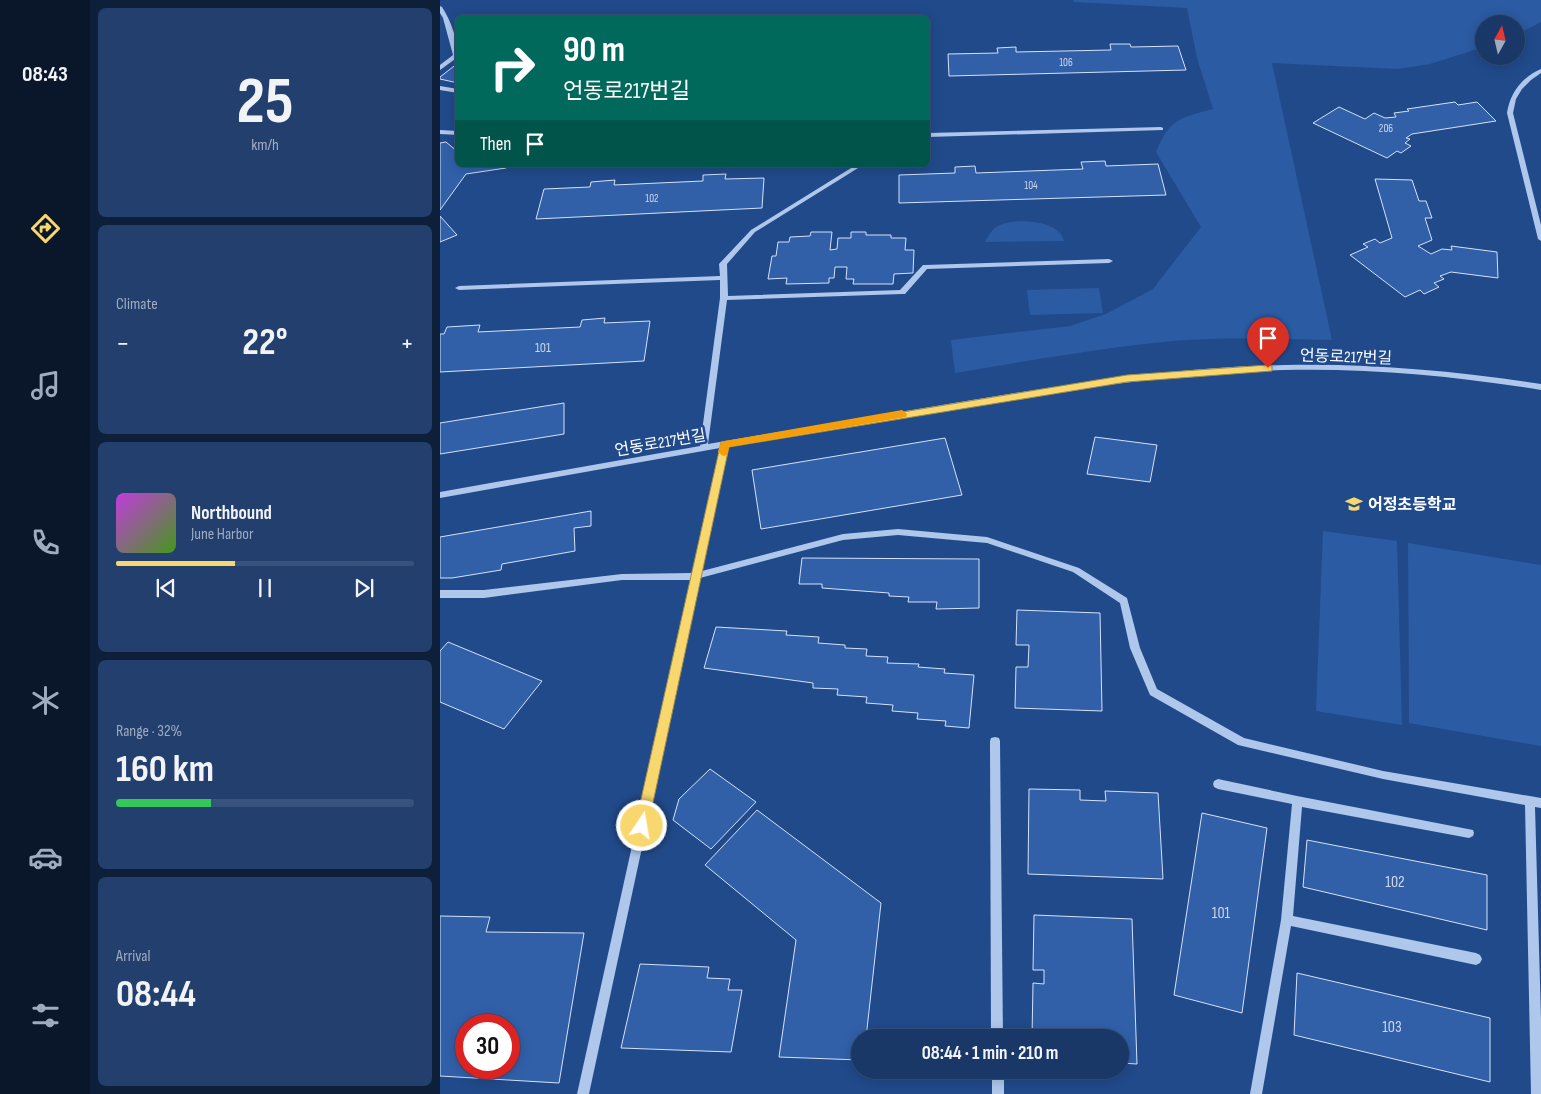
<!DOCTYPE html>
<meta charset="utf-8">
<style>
:root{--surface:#193868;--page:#223f6e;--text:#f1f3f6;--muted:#9facc0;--line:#37527c;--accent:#f8d76f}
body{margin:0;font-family:"Sofia Sans Condensed","Noto Sans KR",sans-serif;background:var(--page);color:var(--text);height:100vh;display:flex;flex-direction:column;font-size:19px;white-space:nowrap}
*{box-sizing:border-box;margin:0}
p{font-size:16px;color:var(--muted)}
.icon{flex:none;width:28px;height:28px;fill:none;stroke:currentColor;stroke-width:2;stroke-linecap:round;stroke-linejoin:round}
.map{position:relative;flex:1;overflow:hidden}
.panel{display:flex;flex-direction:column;gap:8px;padding:8px;background:#0e1f39;width:350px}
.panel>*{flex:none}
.top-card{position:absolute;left:15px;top:15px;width:475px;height:152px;border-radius:8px;box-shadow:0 2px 12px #0003,0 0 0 1px var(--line);background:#00695c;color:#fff;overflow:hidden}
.needle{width:32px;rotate:8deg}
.buttons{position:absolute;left:1035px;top:15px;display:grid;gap:10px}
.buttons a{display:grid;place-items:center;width:50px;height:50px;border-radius:50%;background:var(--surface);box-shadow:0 2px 12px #0003,0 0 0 1px var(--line);font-size:25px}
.speed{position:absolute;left:15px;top:1014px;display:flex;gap:10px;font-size:25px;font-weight:700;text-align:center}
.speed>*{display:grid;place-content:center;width:65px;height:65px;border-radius:50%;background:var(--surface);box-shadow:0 2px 12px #0003,0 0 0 1px var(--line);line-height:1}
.speed .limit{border:8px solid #d22;background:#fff;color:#111}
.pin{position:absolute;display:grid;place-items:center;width:42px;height:42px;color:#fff;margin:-51px -21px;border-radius:50% 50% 50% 0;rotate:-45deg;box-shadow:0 0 5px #0007}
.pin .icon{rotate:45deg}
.me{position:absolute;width:55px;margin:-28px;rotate:12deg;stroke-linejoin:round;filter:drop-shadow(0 0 4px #0008)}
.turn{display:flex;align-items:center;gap:18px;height:105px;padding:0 25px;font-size:22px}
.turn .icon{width:65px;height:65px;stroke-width:2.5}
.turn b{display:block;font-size:35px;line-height:42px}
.then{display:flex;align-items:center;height:48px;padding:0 25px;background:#0003;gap:10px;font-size:19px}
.big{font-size:38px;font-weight:700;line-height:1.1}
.panel .widget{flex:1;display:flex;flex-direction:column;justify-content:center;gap:8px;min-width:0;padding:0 18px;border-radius:8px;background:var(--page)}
.panel .dial{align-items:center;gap:0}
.dial b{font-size:65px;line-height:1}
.song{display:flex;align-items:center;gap:15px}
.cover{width:60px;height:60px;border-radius:8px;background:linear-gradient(135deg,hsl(290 70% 55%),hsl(100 70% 35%))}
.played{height:5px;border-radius:2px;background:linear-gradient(90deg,var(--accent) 40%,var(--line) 40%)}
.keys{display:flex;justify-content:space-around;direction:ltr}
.heat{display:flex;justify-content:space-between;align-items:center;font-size:28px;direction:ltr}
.charge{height:8px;border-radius:4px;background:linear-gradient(90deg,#34c759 32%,var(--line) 0)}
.trip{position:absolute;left:411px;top:1029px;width:278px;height:50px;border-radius:25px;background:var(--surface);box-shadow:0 2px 12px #0003,0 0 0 1px var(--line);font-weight:700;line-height:50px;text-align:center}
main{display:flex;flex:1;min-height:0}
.tab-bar{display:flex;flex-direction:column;width:90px;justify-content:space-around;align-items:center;background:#0a162a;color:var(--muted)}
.tab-bar .icon{width:35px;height:35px}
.tab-bar .current{color:var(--accent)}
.tab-bar b{font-size:22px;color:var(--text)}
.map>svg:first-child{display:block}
.green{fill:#2b5ba3}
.building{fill:#3160a9;stroke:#d3e2f8;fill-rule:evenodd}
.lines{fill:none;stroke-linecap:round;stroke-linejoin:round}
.minor{fill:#aec7eb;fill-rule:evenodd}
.route{fill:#f8d76f;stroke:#a18c48}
.slow{fill:#f59e0b}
.labels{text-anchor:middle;stroke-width:5;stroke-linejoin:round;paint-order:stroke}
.far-number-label{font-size:11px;fill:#ccd7ea}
.number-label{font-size:14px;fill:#ccd7ea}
.street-label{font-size:16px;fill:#fff;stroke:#214a8b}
.poi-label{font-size:16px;font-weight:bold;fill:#fff;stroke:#214a8b;text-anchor:start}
.near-number-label{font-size:16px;fill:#ccd7ea}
</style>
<main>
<nav class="tab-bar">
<b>08:43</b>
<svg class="icon current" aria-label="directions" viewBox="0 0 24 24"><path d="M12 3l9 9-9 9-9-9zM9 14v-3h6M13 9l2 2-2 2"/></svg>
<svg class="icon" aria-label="music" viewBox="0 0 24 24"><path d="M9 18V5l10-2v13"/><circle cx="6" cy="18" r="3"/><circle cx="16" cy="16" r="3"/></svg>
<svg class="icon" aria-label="phone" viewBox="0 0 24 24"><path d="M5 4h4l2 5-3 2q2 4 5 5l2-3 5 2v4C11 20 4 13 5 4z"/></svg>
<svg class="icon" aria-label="climate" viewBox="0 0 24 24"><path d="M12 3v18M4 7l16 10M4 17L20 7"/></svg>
<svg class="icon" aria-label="car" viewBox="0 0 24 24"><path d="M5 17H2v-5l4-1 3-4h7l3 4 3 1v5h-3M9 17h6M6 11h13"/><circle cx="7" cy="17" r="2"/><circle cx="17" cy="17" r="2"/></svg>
<svg class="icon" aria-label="filters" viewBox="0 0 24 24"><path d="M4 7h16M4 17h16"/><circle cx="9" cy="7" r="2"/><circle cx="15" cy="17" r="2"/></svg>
</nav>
<section class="panel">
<div class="widget dial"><b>25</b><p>km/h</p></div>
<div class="widget"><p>Climate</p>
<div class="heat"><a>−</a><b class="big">22°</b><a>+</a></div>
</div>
<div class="widget">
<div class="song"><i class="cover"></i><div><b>Northbound</b><p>June Harbor</p></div></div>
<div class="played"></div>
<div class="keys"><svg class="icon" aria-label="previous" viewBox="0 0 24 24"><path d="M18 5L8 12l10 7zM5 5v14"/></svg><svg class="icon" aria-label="pause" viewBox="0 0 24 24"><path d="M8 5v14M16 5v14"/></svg><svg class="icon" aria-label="next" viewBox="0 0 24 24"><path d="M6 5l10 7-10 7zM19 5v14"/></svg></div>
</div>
<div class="widget"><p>Range · 32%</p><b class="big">160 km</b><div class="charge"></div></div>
<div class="widget"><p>Arrival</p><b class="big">08:44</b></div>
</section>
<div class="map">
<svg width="1101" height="1094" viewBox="0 0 1101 1094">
<rect width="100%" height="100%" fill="#214a8b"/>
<!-- green -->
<g class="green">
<path d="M633 0H1101V22L1076 35V24H1044V47L990 64 958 69 832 63 892 340C839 339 786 337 733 341 660 348 587 361 515 373L511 340 630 326 666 314 713 289 761 227 716 152C730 118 740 118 773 109L757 58 747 8 634 2Z"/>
<path d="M582 221C598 222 619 224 624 241L545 242C553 224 564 222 582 221Z"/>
<path d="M659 288 663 313 590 315 587 290Z"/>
<path d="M883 531 957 541 962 725 876 711Z"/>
<path d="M968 543 1101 565V746L969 723Z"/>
</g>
<!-- building -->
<g class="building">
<path d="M670 44H690L691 47 738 46 746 70 509 76 508 54 558 53 557 48 576 47V52L671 50Z"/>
<path d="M18 63V83L0 79V77Z"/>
<path d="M1015 102 1018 105 1037 102 1056 121 972 134 966 138 970 139 965 143 971 146 961 153 957 151 947 158 873 123 899 107 925 119 934 113 945 118 956 117 954 113 969 111 967 109Z"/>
<path d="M6 142 18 152V165H64L66 168 26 174 0 210V143Z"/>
<path d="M665 161 666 166 718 164 726 195 459 203V175L515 173V167L535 166 536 173 643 169 641 162Z"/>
<path d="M286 174 285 179 324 178 322 208 96 219 104 189 150 187 151 182 175 180 174 185 263 181V175Z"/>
<path d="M935 179 972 180 979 201H986L992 218H985L992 240 978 246 991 254 1002 249 1012 250 1011 246 1057 252 1058 278 1011 272 1000 276 1004 279 994 283 999 287 984 294 980 290 965 297 910 255 928 247 923 244 935 239 940 243 952 238Z"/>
<path d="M0 216 17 235 0 242Z"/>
<path d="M371 232H392L390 250 397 249 398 238H411V232H426V235H451V238H466L465 250H474L473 273 454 274 453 284H413L414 279H406L407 267H395L394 278H389V283L346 284 347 278 328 279 332 256H336L338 242H349L350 237 370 236Z"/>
<path d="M165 318 164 323 210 321 204 361 0 372V334H4L7 327 40 325 38 332 140 327 142 320Z"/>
<path d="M124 403V434L0 454V423Z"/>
<path d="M655 437 717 445 710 482 647 474Z"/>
<path d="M505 438 522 495 321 529 312 470Z"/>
<path d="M151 511V526L134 528 135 551 62 564 61 570 12 578H0V537Z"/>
<path d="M362 558 539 559V608L496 609 497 602H468L469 597 449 596V593L382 588V584H359Z"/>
<path d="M577 610 660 613 662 711 575 708 576 667H588L589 645H576Z"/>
<path d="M276 627 347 631 346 635 379 637 378 643 405 645V648L427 649 426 656 448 657 447 663 479 664 478 667 505 669 504 673 534 675 529 728 505 726 506 721 477 719 478 713 452 711 453 705 426 703 427 697 397 695 398 689 373 688V683L264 668Z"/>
<path d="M8 642 102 681 64 729 0 702V651Z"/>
<path d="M270 769 316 802 271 849 233 820 239 799Z"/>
<path d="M589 789 640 790V800L666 801 665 791 718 793 723 879 588 874Z"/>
<path d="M317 810 441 903 426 1038H420V1060L339 1057 356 940 265 865Z"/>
<path d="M762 813 827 828 802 1013 734 995Z"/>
<path d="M867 840 1047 875V930L863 887Z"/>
<path d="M594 915 692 919 697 1064 680 1063V1038H592L593 983 604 984V970H593Z"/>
<path d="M0 916 50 917 46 932 144 933 119 1083 0 1076ZM26 1025H69V1068H26Z"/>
<path d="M200 964 269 967 267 978 290 979 288 990H302L291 1052 181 1048Z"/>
<path d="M857 973 1050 1018V1082L854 1035Z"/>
</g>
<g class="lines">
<!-- minor -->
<g class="minor">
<path d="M0 6 2 7C11 21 18 40 18 57L0 70V65L13 55 3 18 0 13Z"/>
<path d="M1101 69V73L1091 80 1082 89 1076 99 1073 113 1101 225V241L1098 239 1067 113C1070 93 1082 77 1101 69Z"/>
<path d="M0 86 18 89V93L0 90Z"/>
<path d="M721 127 723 128V130L488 137V133Z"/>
<path d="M0 130 18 131V135L0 134Z"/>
<path d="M416 165H423L315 232 287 264 288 296 460 290 483 265H485L669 259 673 261 669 263 487 269 465 294H462L287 300 268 444C350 430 432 417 514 403 623 385 733 367 845 365 931 363 1016 371 1101 384V390C1015 376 930 368 843 370 731 373 622 391 512 409 437 422 363 434 289 447L262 571 403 534 458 529 547 537 639 568 687 598 700 648 717 689 804 738 943 771 1101 798V808L1095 807 1101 1019V1094H1091L1085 805 943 779 798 745 710 695 690 648 680 603 633 572 547 543 458 535 403 540 260 578 149 1094H137L251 580H182L44 598H0V590H44L182 574 252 573 280 448 0 498V492L260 446 280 298V280L19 290 15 288 19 286 280 276 279 264 311 230Z"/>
<path d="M555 737 559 738 560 741 563 1038H551L550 741 551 738Z"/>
<path d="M778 779 857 796 1033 830 1034 833 1033 836 1029 838 862 807 853 916 1036 953 1040 955 1042 959 1040 963 1036 965 851 926 822 1094H810L841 920 852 804 778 789 774 787 773 784 774 781Z"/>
<rect x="552" y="1070" width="12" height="24"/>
</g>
</g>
<!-- route -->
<path class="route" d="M828 365 832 366V371L687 382 289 447 208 826 206 830 202 832 197 830 195 826 281 442 687 375Z"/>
<!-- slow -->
<path class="slow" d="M462 410 467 414 466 417 289 447 287 455 283 456 278 452 281 442 285 441Z"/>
<!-- icons -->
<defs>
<g id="school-bare" transform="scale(1.35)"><path d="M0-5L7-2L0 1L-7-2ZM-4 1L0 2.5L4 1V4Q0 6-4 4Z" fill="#f8d76f" stroke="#214a8b" stroke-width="2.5" paint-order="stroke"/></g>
</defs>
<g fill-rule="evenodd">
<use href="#school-bare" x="914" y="504"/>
</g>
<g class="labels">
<!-- far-number labels -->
<g class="far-number-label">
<text x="626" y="66">106</text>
<text x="946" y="132">206</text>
<text x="591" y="189">104</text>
<text x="212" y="202">102</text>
</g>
<!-- number labels -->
<g class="number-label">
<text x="103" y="352">101</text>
</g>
<!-- street labels -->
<g class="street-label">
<text transform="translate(906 356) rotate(2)" y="6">언동로217번길</text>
<text transform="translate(220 442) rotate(-10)" y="6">언동로217번길</text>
</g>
<!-- poi labels -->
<g class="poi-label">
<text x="928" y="510">어정초등학교</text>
</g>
<!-- near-number labels -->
<g class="near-number-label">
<text x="955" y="887">102</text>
<text x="781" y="918">101</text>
<text x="952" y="1032">103</text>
</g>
</g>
</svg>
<div class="buttons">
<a><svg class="needle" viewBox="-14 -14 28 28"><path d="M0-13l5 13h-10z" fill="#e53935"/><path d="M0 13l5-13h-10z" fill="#9facc0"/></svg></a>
</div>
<div class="speed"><div class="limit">30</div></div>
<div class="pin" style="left:828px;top:368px;background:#d93025"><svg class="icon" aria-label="arrive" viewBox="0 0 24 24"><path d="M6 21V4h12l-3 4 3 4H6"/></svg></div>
<svg class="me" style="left:202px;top:826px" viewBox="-20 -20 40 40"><circle r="17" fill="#f8d76f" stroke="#fff" stroke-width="3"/><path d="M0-11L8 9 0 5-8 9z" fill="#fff"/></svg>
<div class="trip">08:44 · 1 min · 210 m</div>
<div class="top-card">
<div class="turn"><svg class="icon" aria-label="right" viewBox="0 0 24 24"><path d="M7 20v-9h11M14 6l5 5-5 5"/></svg><div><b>90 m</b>언동로217번길</div></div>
<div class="then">Then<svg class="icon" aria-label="arrive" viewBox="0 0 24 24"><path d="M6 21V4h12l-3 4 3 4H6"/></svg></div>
</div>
</div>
</main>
